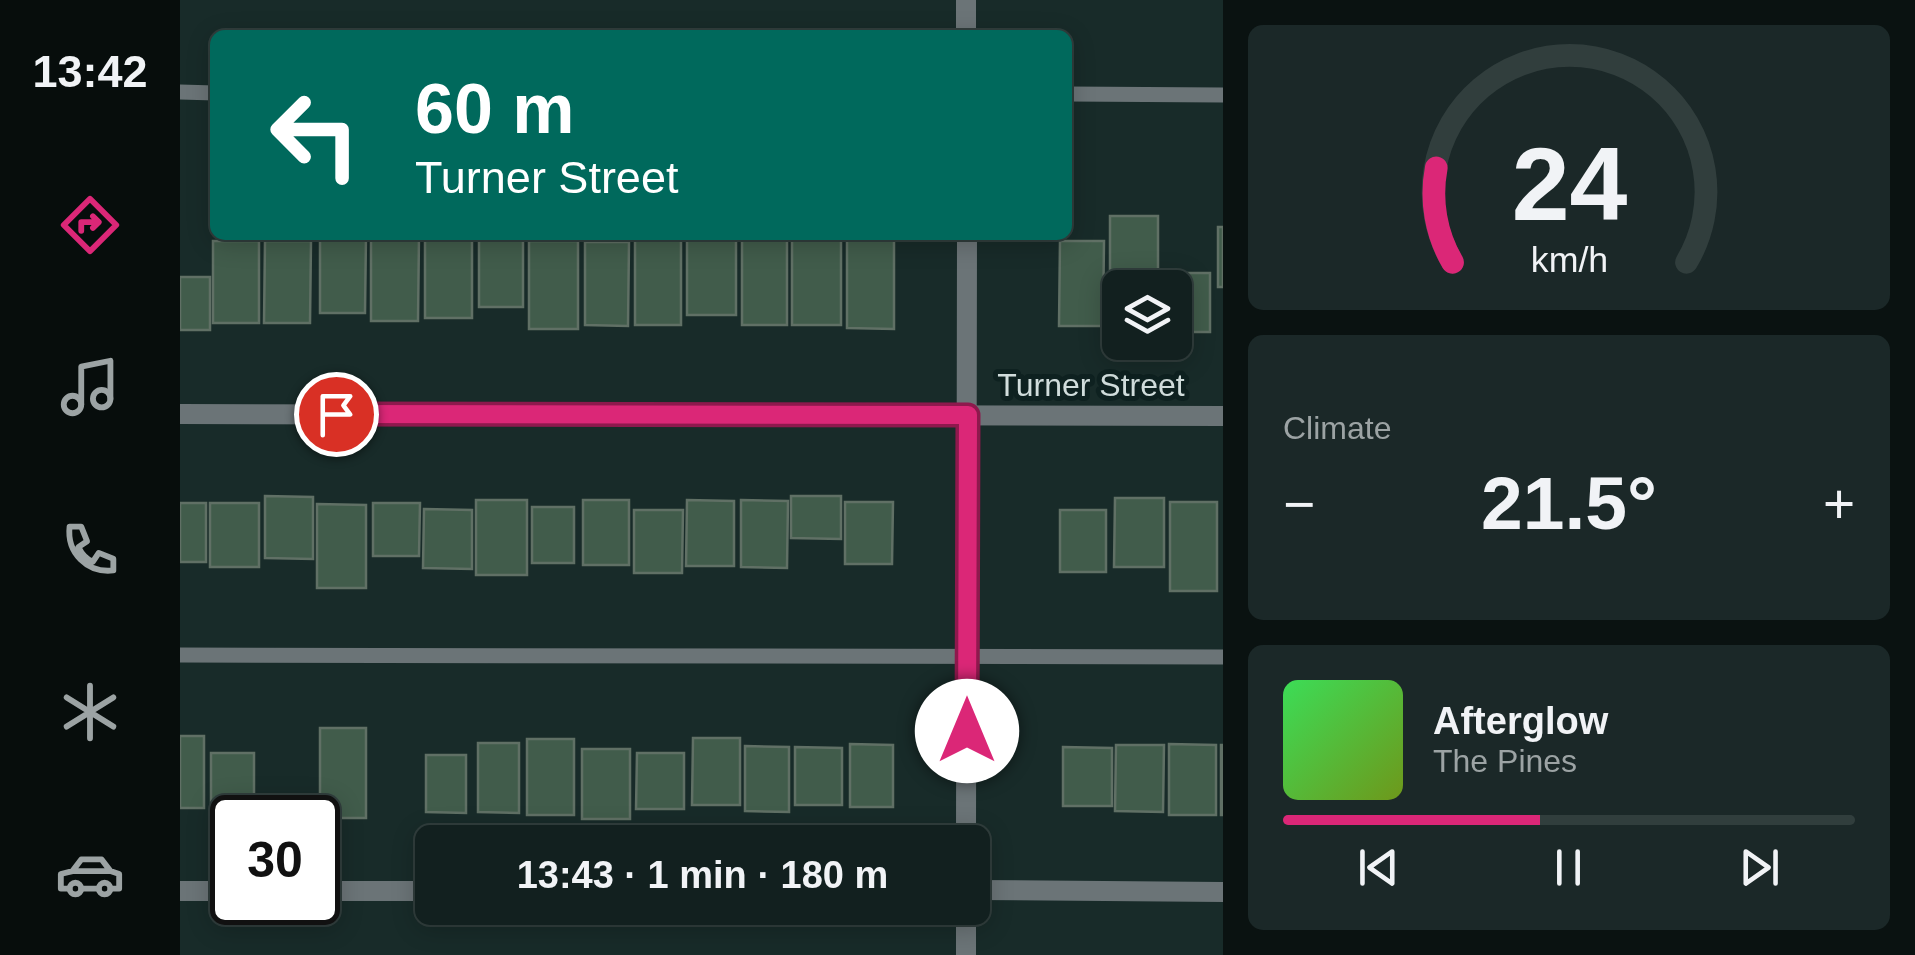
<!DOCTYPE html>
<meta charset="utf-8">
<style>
:root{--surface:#12201f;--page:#1b2828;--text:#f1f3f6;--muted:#9ca3a4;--line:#313e3d;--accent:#db2777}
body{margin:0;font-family:Helvetica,sans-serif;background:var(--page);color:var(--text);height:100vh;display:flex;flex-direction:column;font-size:38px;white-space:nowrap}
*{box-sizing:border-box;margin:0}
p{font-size:32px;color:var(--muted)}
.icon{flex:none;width:55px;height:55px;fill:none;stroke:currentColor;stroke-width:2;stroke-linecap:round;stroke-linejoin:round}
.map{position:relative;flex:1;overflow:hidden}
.drawer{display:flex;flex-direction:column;gap:25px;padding:25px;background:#0a1211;width:692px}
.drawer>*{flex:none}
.hud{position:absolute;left:30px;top:30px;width:862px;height:210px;border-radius:15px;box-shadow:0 5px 25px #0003,0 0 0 2px var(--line);background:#00695c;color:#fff;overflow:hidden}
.buttons{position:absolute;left:922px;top:270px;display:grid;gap:20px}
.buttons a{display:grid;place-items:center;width:90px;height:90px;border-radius:15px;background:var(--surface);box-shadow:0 5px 25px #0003,0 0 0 2px var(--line);font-size:50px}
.speed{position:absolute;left:30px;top:795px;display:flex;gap:20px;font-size:50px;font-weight:700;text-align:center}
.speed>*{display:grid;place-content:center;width:130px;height:130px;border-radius:50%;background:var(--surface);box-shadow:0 5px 25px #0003,0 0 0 2px var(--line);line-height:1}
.speed .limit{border:5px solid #111;border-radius:15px;background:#fff;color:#111}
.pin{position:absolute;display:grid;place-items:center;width:85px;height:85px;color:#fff;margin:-42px;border:5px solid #fff;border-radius:50%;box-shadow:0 2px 10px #0007}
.me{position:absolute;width:110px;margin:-55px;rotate:0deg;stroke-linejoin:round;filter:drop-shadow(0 0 8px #0008)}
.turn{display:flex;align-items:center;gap:35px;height:210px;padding:0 40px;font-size:45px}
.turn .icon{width:130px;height:130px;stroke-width:2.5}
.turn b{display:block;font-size:70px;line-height:85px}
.big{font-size:75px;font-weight:600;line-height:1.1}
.drawer .tile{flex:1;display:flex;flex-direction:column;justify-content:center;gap:15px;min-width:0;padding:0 35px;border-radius:15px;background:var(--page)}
.drawer .dial{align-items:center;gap:0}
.dial svg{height:260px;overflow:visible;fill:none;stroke:var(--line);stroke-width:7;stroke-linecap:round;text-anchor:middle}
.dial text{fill:var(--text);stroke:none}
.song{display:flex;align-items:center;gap:30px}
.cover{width:120px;height:120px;border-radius:15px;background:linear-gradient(135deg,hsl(130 70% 55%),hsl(80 70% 35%))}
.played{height:10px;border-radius:5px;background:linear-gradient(90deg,var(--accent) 45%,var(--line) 45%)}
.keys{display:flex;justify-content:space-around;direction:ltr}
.heat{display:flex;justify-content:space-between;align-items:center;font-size:55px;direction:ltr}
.trip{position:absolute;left:235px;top:825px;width:575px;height:100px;border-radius:15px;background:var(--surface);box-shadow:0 5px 25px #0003,0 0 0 2px var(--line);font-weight:600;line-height:100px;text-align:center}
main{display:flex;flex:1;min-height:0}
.menu{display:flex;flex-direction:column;width:180px;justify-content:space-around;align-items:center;background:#070d0c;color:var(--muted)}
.menu .icon{width:70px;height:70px}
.menu .current{color:var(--accent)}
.menu b{font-size:45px;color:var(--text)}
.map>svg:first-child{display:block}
.building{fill:#415c4b;stroke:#607065;stroke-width:2.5}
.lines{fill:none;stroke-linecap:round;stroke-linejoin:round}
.lane{stroke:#6b7477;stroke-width:15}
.street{stroke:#6b7477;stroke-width:20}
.route-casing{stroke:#8e194d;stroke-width:25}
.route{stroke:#db2777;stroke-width:18}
.labels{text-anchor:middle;stroke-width:10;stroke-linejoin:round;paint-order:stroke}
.street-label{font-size:32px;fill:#d1dddc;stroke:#0e2120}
</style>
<main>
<nav class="menu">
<b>13:42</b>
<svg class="icon current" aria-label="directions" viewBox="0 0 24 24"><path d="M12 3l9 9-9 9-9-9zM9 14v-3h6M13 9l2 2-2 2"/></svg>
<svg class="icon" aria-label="music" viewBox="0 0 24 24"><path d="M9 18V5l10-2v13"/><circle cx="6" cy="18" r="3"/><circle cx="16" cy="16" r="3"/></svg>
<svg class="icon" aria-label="phone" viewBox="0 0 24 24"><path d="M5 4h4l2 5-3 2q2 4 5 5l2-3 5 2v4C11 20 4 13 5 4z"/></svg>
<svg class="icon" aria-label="climate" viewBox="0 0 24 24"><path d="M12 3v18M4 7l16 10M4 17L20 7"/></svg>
<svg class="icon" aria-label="car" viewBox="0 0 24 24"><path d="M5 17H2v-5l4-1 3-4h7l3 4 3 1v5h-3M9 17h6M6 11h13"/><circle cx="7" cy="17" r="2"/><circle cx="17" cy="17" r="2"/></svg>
</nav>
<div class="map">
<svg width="1043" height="955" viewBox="0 0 1043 955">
<rect width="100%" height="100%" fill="#182b29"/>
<!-- building -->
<g class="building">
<path d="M930 216H978V288H940V322H930Z"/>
<rect x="1038" y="227" width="5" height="60"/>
<path d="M140 235H186L185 313H140Z"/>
<path d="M191 235H239L238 321H191Z"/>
<rect x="245" y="235" width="47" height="83"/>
<rect x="299" y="235" width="44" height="72"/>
<path d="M667 235H714V329L667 328Z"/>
<rect x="455" y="236" width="46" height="89"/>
<rect x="507" y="236" width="49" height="79"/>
<path d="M612 237 661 238V325H612Z"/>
<rect x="562" y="238" width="45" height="87"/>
<rect x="33" y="241" width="46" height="82"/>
<path d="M85 241H131L130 323H84Z"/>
<rect x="349" y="241" width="49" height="88"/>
<path d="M880 241H924L923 326H879Z"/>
<path d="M405 242H449L448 326 405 325Z"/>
<path d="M986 273H1030V332H995V288H986Z"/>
<rect x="0" y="277" width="30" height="53"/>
<path d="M85 496 133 497V559L85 558Z"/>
<path d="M611 496H661V539L611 538Z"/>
<path d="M935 498H984V567H934Z"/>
<rect x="296" y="500" width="51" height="75"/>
<rect x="403" y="500" width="46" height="65"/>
<path d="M507 500 554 501V566H506Z"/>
<path d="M561 500 608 501 607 568 561 567Z"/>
<path d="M665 502H713L712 564H665Z"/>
<rect x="990" y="502" width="47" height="89"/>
<rect x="0" y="503" width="26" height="59"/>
<rect x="30" y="503" width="49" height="64"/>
<path d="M193 503H240L239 556H193Z"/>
<path d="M137 504 186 505V588H137Z"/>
<rect x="352" y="507" width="42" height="56"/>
<path d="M244 509 292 510V569L243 568Z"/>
<path d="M454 510H503L502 573H454Z"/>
<rect x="880" y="510" width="46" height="62"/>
<rect x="140" y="728" width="46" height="90"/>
<rect x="0" y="736" width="24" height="72"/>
<path d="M513 738H560V805H512Z"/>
<rect x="347" y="739" width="47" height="76"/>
<path d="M298 743H339V813L298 812Z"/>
<path d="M670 744 713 745V807H670Z"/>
<path d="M989 744 1036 745V815H989Z"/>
<path d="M936 745H984L983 812 935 811Z"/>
<rect x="1041" y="745" width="2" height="70"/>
<path d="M565 746 609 747V812L565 811Z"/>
<path d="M615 747 662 748V805H615Z"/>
<path d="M883 747 932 748V806H883Z"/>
<rect x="402" y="749" width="48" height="70"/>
<path d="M31 753H74V818H52V831H31Z"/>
<path d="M457 753H504V809H456Z"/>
<path d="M246 755H286V813L246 812Z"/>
</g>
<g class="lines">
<!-- lane -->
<g class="lane">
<path d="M0 92 35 93"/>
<path d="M888 94 1043 95"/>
<path d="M0 655 1043 657"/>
</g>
<!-- street -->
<g class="street">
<path d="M786 35V0"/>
<path d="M0 414 1043 416"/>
<path d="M786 842 787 235"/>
<path d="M792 890 1043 892"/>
<path d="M0 891H52"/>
<path d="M138 891H252"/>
<path d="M786 908V955"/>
</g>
</g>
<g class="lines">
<!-- route casing -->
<g class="route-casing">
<path id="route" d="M156 414 788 415 787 731"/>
</g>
<!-- route -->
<use href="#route" class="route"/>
</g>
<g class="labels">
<!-- street labels -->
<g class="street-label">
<text x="911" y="396">Turner Street</text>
</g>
</g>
</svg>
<div class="buttons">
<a><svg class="icon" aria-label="layers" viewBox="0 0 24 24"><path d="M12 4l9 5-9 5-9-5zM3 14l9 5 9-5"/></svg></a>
</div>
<div class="speed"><div class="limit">30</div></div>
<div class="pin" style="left:156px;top:414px;background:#d93025"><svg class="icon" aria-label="arrive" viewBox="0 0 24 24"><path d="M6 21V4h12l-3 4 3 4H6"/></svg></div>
<svg class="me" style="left:787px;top:731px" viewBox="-20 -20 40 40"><circle r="19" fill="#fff"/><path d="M0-13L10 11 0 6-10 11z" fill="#db2777"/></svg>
<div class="trip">13:43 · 1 min · 180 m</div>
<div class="hud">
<div class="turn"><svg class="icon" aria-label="left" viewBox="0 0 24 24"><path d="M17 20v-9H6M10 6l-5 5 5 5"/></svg><div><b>60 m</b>Turner Street</div></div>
</div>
</div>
<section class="drawer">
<div class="tile dial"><svg viewBox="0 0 100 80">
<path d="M14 69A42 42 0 1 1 86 69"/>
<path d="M14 69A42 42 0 0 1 9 40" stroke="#db2777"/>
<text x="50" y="56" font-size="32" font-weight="700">24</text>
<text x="50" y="72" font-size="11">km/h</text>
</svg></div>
<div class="tile"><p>Climate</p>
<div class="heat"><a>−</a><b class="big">21.5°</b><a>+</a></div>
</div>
<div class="tile">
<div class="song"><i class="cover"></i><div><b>Afterglow</b><p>The Pines</p></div></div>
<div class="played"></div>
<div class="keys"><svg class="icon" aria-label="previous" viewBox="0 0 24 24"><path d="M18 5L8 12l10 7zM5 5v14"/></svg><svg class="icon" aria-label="pause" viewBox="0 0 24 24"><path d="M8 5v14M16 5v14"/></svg><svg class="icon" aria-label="next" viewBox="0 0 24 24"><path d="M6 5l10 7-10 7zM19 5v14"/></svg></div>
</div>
</section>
</main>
